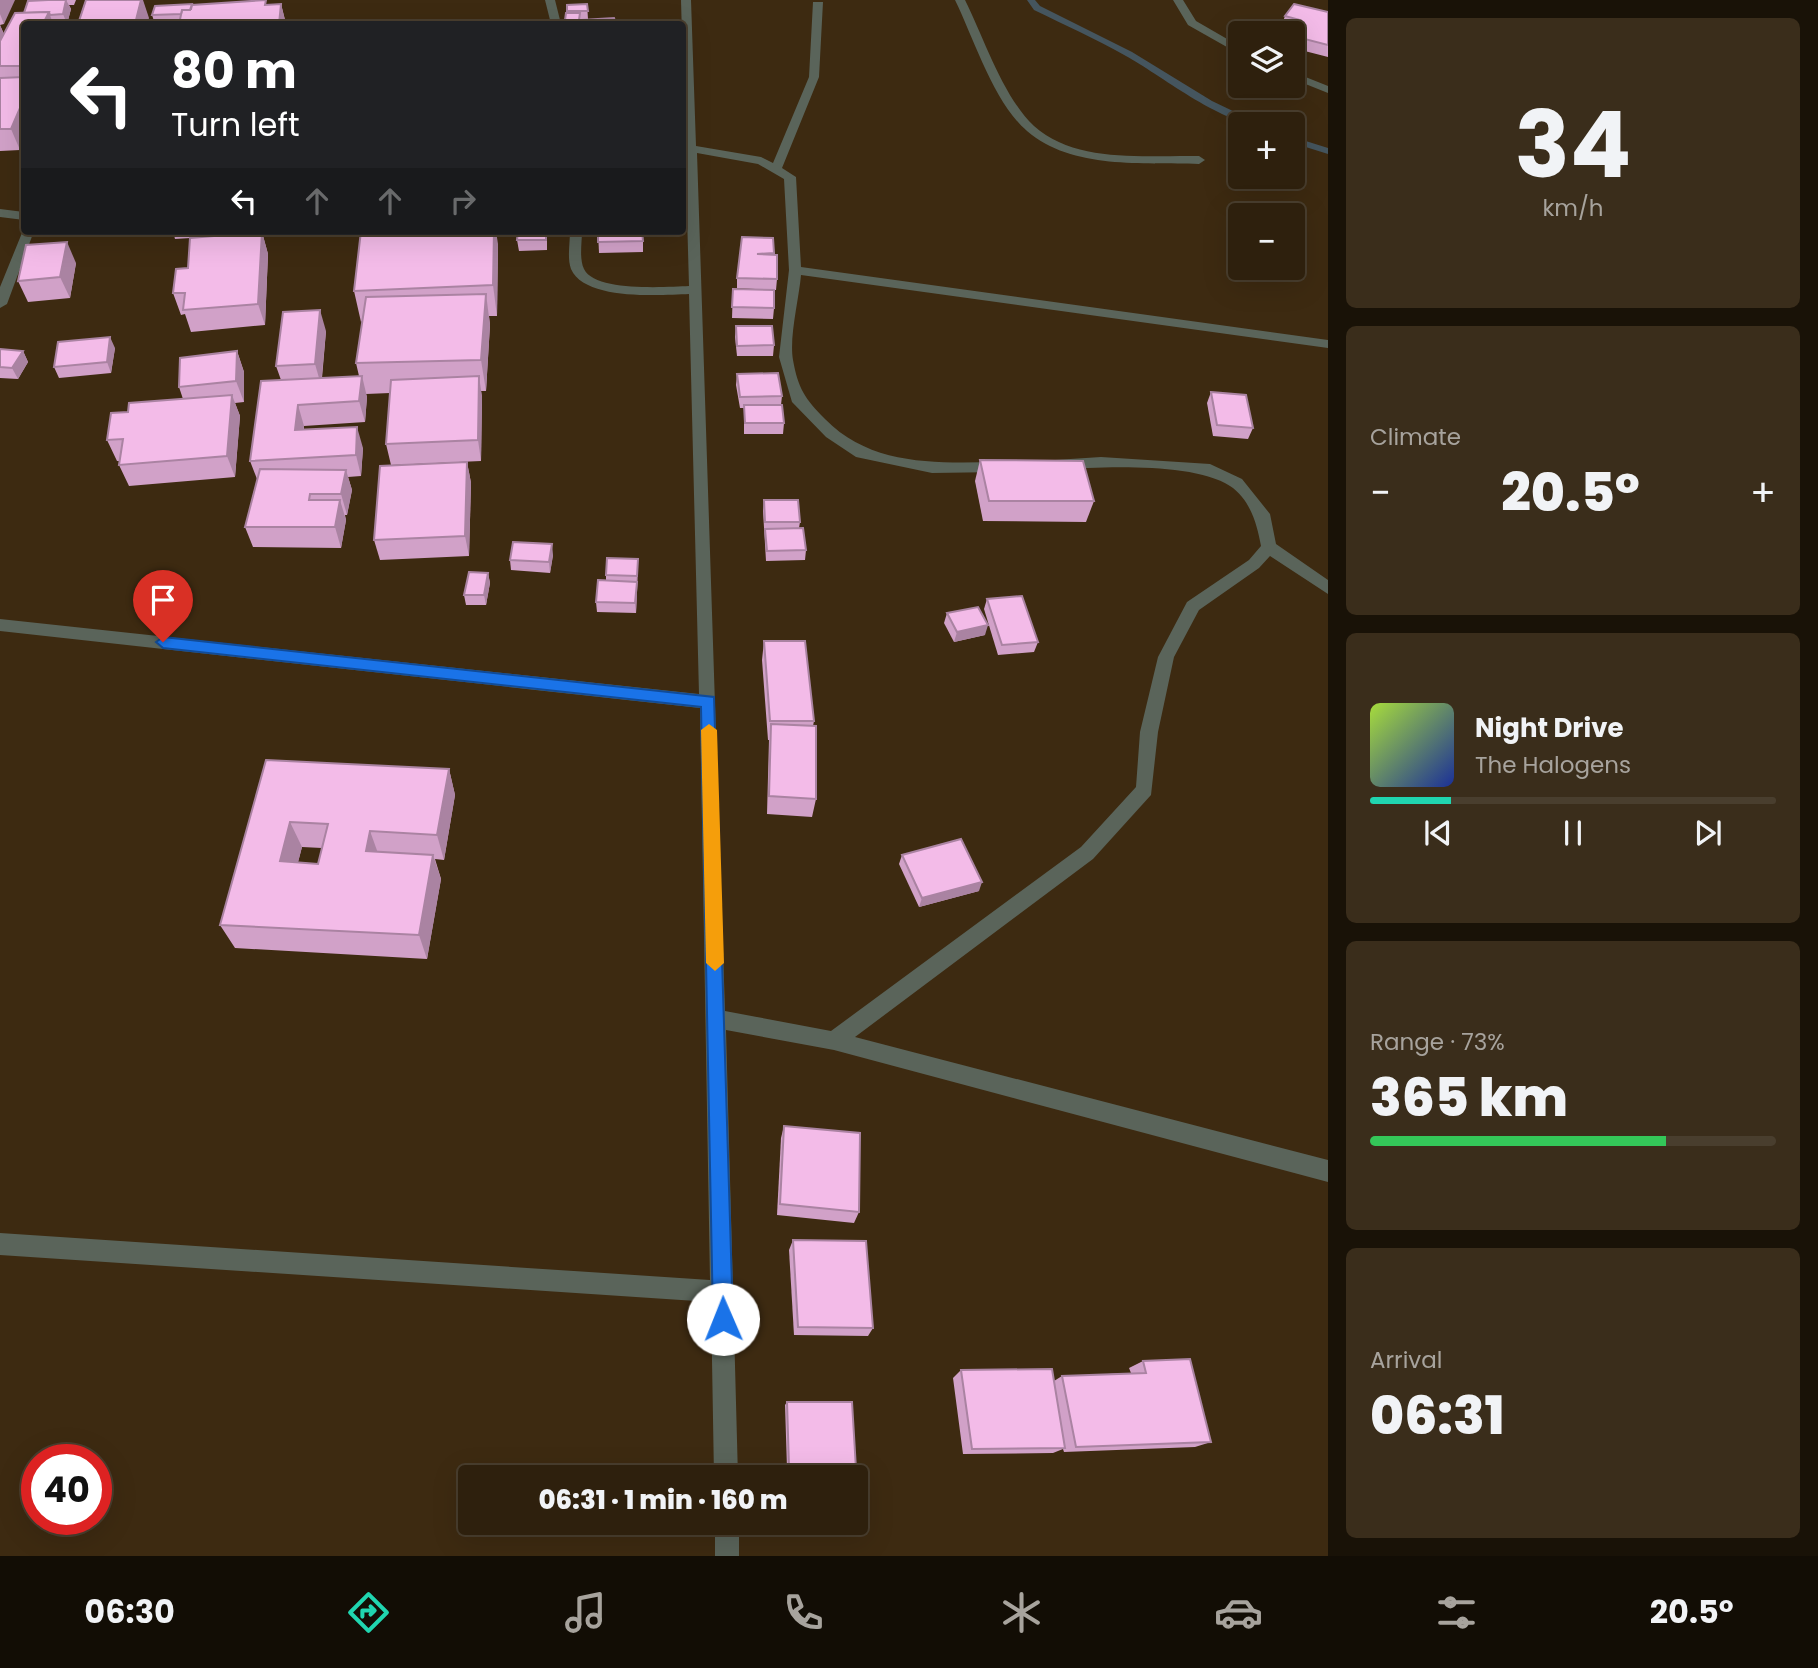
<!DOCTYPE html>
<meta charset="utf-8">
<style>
:root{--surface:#2e200d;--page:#3a2d1b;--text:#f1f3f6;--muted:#a7a39d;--line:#493e2e;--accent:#20d5b0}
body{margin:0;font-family:Poppins,sans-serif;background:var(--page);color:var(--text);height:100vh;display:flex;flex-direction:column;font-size:26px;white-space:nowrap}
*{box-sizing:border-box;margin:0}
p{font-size:23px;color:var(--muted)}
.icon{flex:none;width:38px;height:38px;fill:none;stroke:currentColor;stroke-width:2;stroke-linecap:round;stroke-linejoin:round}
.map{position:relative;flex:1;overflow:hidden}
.drawer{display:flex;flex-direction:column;gap:18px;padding:18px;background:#191207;width:490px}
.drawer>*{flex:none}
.top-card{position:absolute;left:21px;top:21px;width:665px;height:214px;border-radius:7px;box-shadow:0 7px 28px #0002,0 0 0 2px var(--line);background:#202124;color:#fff;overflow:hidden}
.tools{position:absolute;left:1228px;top:21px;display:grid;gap:14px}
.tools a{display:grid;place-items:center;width:77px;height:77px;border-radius:7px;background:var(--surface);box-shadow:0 7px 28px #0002,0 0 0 2px var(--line);font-size:35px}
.speed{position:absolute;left:21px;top:1444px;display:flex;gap:14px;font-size:35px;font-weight:700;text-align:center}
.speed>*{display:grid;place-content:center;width:91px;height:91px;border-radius:50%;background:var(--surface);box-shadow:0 7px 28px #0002,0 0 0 2px var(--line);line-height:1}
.speed .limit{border:10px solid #d22;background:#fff;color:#111}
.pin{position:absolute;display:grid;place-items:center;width:60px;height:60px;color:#fff;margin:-72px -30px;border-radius:50% 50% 50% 0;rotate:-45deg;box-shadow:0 0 7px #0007}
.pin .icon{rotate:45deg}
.me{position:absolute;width:77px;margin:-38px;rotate:359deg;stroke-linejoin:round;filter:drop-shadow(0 0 5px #0008)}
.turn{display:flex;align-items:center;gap:24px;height:147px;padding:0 35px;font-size:32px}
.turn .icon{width:91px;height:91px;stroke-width:2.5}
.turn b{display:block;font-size:49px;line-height:60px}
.lanes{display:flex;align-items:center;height:66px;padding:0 35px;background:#0003;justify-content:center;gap:35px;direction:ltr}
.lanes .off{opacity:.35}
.big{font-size:52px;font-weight:800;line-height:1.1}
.drawer .widget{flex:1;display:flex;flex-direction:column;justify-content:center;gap:10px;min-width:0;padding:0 24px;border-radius:10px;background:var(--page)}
.drawer .dial{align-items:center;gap:0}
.dial b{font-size:91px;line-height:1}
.song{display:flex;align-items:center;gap:21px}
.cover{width:84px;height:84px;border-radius:10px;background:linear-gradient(135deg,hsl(80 70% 55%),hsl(230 70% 35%))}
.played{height:7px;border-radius:4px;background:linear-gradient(90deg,var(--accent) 20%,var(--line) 20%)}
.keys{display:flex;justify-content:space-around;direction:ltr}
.heat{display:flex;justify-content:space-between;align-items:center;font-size:38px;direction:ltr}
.charge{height:10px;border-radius:5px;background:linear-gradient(90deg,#34c759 73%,var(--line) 0)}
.trip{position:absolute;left:458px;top:1465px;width:410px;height:70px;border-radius:7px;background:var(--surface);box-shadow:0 7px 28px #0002,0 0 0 2px var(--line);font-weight:800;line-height:70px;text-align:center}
.dock{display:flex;height:112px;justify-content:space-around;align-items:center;background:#120d05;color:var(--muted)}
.dock .icon{width:49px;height:49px}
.dock .selected{color:var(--accent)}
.dock b{font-size:32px;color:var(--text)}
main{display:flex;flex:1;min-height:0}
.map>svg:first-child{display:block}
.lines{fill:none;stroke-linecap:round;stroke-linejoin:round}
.stream{fill:#45555e;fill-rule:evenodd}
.minor{fill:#5a645a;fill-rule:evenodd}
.wall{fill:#d1a1c8;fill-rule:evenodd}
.shaded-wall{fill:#aa83a2}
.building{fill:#f3bbe8;stroke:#aa83a2;stroke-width:2;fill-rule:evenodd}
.route{fill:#1a73e8;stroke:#114b97;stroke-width:2}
.slow{fill:#f59e0b}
</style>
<main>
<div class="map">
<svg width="1328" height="1556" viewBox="0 0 1328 1556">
<rect width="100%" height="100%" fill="#3d2a11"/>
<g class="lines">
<!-- stream -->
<g class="stream">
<path d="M1027 0H1035L1040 6 1132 52 1212 101 1260 124C1224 126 1159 74 1126 56 1096 39 1065 25 1034 10Z"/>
<path d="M1293 137 1328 148V154L1293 143Z"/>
</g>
<!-- minor -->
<g class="minor">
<path d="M545 0H555L561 24H551Z"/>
<path d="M681 0H691L696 146 761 157 773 163 809 77 813 2H823L819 77 782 168 796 177 801 267 1328 340V348L801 275C799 299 789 337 793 360 798 388 805 399 825 419 872 467 938 463 1000 462L1007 467 1000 472 932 473 856 457 826 437 792 402 779 357 789 270 784 179 758 164 697 153 725 1011 831 1031 1081 847 1136 787 1140 732 1158 657 1187 602 1249 560 1261 546C1257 524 1250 499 1230 486 1194 462 1104 467 1060 469L1055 468V460L1101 457 1210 464 1242 479 1270 514 1276 544 1328 580V594L1270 556 1259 568 1199 610 1174 657 1158 732 1151 795 1093 859 855 1037 1328 1160V1182L834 1050 726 1030 738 1477H714L711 1302 0 1255V1233L710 1280 700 708 0 631V619L699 694 689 294C660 295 585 301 571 269 567 258 570 243 570 231H582C582 242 579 259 584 269 595 292 666 287 689 286Z"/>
<path d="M955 0H965C984 38 1003 97 1034 126 1076 164 1147 155 1199 156L1205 160 1199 164C1144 162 1072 170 1027 131 994 103 974 39 955 0Z"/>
<path d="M1173 0H1183L1196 21 1241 47V55L1188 25Z"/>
<path d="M1293 72 1328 86V93L1293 79Z"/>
<path d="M0 209 24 212V220L0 217Z"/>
<path d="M24 228V231H34L7 304 0 308V287Z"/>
<rect x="715" y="1522" width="24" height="34"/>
</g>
</g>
<!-- wall -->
<g class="wall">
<path d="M0 0 4 24 0 25Z"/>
<path d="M30 0H76L74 5H69L71 9 67 24H24V140L20 150 0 151V25L4 34 24 13 31 1Z"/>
<path d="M281 4 286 24H155L152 15Z"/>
<path d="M587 4 588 19 616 24H582V21L581 22V24H565L567 5Z"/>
<path d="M1328 12V57L1293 48V30L1281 27 1285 16Z"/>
<path d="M173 231H244V234L262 232 268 254 265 325 191 332 185 314 181 315 173 293 206 237 175 239Z"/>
<path d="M547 231V250L519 251 517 240Z"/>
<path d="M598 231 643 241V252L599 253Z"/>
<path d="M773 238 774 255 777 279 776 290 737 288V278Z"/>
<path d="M498 244 497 316H489L490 325 486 391H481L482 397 481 461 391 465 386 444 390 393 366 394 367 397 365 422 304 426V430L363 448 361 476 348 477 352 490 347 515H345L346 520 341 548 253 547 245 527 257 479 250 461 281 380 276 366 326 331 322 378 359 376 356 363 362 321 361 322 354 291Z"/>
<path d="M76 263 70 298 28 302 18 281Z"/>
<path d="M733 289 774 308 773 319 732 318Z"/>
<path d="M736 326 774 345 773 356H737L735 337Z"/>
<path d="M115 348 111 373 59 378 54 367Z"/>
<path d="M0 349 23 351 28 362 18 379 0 378Z"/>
<path d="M237 351 244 372V402L235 403 240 416 235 477 129 486 119 465 120 461H117L107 440 128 412 183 399 179 387Z"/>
<path d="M737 374 782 396 781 405 784 423 783 434H744V408H740L736 385Z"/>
<path d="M1211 392 1253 428 1248 439 1213 436 1207 403Z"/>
<path d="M980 460 1094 501 1086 522 983 521 975 481Z"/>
<path d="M467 462 471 483 469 556 380 560 374 540Z"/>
<path d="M764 500 800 522 799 528 806 550 805 560 766 561 763 511Z"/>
<path d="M553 555 550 573 511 570 510 560Z"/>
<path d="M638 559 637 592 636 613 597 612 596 602 606 581V575Z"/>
<path d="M488 573 490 583 486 605H466L464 595Z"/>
<path d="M987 599 1038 642 1034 652 998 655 984 609Z"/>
<path d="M947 613 985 635 954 642 944 623Z"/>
<path d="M764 641 814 721 813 726 816 799 812 817 767 814 769 740H768L762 660Z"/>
<path d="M266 760 449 769 455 795 444 860 435 859 441 879 427 959 235 948 220 925ZM302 847 322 848 318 864 298 862Z"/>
<path d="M902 855 979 891 919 907 899 864Z"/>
<path d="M784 1126 859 1212 854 1223 777 1215 781 1138Z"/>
<path d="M793 1240 873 1328 868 1336 794 1335 789 1250Z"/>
<path d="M1143 1361 1211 1442 1195 1447 1064 1452 1063 1449 1053 1453 963 1454 953 1378 961 1370 1054 1381 1062 1376 1131 1373 1129 1368Z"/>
<path d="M787 1402 856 1469 853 1472 787 1469 785 1405Z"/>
</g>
<!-- shaded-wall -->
<g class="shaded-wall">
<path d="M0 0H15L4 24 0 14Z"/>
<path d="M66 0 71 9 67 24 63 14Z"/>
<path d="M141 0H143L149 18 147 24H135Z"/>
<path d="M281 4 286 24H279Z"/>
<path d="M49 12 53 24H43Z"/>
<path d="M0 25 4 35 0 43Z"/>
<path d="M20 108 24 119V140L20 150 11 129Z"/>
<path d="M494 231H496L498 244 497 316 493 285Z"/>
<path d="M262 232 268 254 265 325 258 304Z"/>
<path d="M67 242 76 263 70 298 60 277Z"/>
<path d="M486 294 490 325 486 391 481 360Z"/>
<path d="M320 310 326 331 321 385 315 364Z"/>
<path d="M110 337 115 348 111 373 107 362Z"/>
<path d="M23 351 28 362 18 379 12 368Z"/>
<path d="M237 351 244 372V402L236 381Z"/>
<path d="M362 376 367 397 365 422 359 401Z"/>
<path d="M479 376 482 397 481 461 478 440Z"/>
<path d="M232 395 240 416 235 477 227 456Z"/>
<path d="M298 405 304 426 301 451 295 430Z"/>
<path d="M357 427 363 448 361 476 356 455Z"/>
<path d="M467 462 471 483 469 556 465 536Z"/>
<path d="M346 470 352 490 347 515 341 494Z"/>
<path d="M340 500 346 520 341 548 335 527Z"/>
<path d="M552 544 553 555 550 573 549 562Z"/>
<path d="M638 559 637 592 636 613 635 603Z"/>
<path d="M488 573 490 583 486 605 484 595Z"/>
<path d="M988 625 985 635 954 642 957 632Z"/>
<path d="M449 769 455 795 444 860 437 835Z"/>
<path d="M290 822 302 847 292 885 280 861Z"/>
<path d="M370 831 379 856 366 851Z"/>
<path d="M433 855 441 879 427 959 419 935Z"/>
<path d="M982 882 979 891 919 907 922 898Z"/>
</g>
<!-- building -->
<g class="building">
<path d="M48 0H66L63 14 50 15 49 12 24 13 28 1Z"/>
<path d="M86 0H141L135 24H78Z"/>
<path d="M266 0 265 5 281 4 279 24H179L182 10 191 9 192 5Z"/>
<path d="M192 4 190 10H182L181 14 152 15 155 6Z"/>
<path d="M587 4 588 11H567V5Z"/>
<path d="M1294 4 1328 12V45L1293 36V33H1291L1300 20 1285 16Z"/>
<path d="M49 12 43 24H24V61L22 66H0V41L15 13Z"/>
<path d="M566 13H580L579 20H565Z"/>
<path d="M614 18 616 24H582V20Z"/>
<path d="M24 77V108H20L11 129H0V78Z"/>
<path d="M361 231H494L493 285 354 291Z"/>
<path d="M518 231H546V240H517Z"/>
<path d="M598 231H642L643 241 598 242Z"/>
<path d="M262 232 258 304 183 310 185 293H173L176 269 188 268 190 238Z"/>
<path d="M742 237 773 238 774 253 757 254 777 255V279L737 278Z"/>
<path d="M67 242 60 277 18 281 26 245Z"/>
<path d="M733 289 774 290V308L732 307Z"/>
<path d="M486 294 481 360 356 363 366 297Z"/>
<path d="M320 310 315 364 276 366 283 312Z"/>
<path d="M736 326H772L774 345 737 346Z"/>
<path d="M110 337 107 362 54 367 58 342Z"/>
<path d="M0 349 23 351 12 368 0 367Z"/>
<path d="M237 351 236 381 179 387 180 358Z"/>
<path d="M778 373 782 396 740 397 737 374Z"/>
<path d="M362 376 359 401 298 405 295 430 357 427 356 455 250 461 261 381Z"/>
<path d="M479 376 478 440 386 444 391 380Z"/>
<path d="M1211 392 1246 395 1253 428 1217 425Z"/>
<path d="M232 395 227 456 119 465 123 439 107 440 111 413 128 412 129 403Z"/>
<path d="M744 405H782L784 423H745Z"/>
<path d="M980 460 1083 461 1094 501H989Z"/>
<path d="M467 462 465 536 374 540 380 466Z"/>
<path d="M260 469 346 470 341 494H310L309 500H340L335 527H245Z"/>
<path d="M764 500H798L800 522H765Z"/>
<path d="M803 528 806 550 767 551 765 529Z"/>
<path d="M513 542 552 544 549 562 510 560Z"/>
<path d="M607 558 638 559 637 576 606 575Z"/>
<path d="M469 572 488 573 484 595H464Z"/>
<path d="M598 580 637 582 635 603 596 602Z"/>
<path d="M1022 596 1038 642 1002 645 987 599Z"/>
<path d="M978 607 988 625 957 632 947 613Z"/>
<path d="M764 641H805L814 721H770Z"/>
<path d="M771 724 816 726V799L769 796Z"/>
<path d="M266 760 449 769 437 835 370 831 366 851 433 855 419 935 220 925ZM290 822 328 824 318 864 280 861Z"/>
<path d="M961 839 982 882 922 898 902 855Z"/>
<path d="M784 1126 860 1133 859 1212 780 1204Z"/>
<path d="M793 1240 866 1241 873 1328 798 1327Z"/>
<path d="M1190 1359 1211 1442 1076 1447 1062 1376 1146 1373 1143 1361Z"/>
<path d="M1052 1369 1065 1448 972 1449 961 1370Z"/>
<path d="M787 1402H852L856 1469 789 1467Z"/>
</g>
<!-- route -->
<path class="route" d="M163 637 714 697 733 1319 730 1326 723 1329 716 1326 713 1319 701 707 163 648 156 642Z"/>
<!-- slow -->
<path class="slow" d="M709 724 717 730 724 963 715 971 706 963 701 730Z"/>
</svg>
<div class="tools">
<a><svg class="icon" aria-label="layers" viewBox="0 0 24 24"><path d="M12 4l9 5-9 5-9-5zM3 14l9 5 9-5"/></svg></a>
<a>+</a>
<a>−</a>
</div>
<div class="speed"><div class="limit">40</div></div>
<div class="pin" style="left:163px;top:642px;background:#d93025"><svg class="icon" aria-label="arrive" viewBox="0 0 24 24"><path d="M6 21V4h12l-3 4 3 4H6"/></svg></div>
<svg class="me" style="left:723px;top:1319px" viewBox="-20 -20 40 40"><circle r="19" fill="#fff"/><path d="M0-13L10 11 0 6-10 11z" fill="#1a73e8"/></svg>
<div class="trip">06:31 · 1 min · 160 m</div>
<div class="top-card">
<div class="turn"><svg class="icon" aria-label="left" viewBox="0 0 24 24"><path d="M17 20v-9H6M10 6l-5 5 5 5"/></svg><div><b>80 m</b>Turn left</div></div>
<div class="lanes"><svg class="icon" aria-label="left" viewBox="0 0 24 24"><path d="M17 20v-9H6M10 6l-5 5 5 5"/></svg><svg class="icon off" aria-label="ahead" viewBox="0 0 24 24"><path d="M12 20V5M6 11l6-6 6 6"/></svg><svg class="icon off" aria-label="ahead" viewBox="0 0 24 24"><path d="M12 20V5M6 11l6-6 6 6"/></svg><svg class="icon off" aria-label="right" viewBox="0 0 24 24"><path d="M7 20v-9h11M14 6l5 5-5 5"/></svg></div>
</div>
</div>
<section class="drawer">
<div class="widget dial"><b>34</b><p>km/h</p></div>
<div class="widget"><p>Climate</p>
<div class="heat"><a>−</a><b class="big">20.5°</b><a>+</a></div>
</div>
<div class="widget">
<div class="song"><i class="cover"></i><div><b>Night Drive</b><p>The Halogens</p></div></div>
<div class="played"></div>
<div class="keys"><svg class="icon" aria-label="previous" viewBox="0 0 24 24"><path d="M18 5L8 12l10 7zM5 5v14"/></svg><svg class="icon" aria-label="pause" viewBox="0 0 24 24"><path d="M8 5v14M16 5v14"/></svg><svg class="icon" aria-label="next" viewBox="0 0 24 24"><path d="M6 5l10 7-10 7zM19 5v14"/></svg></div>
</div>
<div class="widget"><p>Range · 73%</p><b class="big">365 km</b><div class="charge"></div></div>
<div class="widget"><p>Arrival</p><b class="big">06:31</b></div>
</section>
</main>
<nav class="dock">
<b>06:30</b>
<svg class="icon selected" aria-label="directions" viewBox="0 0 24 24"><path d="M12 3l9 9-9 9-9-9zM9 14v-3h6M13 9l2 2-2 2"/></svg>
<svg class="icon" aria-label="music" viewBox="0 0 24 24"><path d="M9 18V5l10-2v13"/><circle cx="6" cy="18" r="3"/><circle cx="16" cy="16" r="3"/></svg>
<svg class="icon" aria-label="phone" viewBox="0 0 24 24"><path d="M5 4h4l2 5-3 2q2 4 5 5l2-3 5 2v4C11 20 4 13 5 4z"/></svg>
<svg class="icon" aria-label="climate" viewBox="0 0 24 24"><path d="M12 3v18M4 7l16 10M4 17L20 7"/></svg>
<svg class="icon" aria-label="car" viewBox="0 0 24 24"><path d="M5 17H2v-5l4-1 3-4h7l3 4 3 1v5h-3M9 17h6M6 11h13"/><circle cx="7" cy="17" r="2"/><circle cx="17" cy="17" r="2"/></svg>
<svg class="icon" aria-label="filters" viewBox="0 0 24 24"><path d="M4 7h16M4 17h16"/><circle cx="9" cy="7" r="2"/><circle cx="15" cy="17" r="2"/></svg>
<b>20.5°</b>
</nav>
